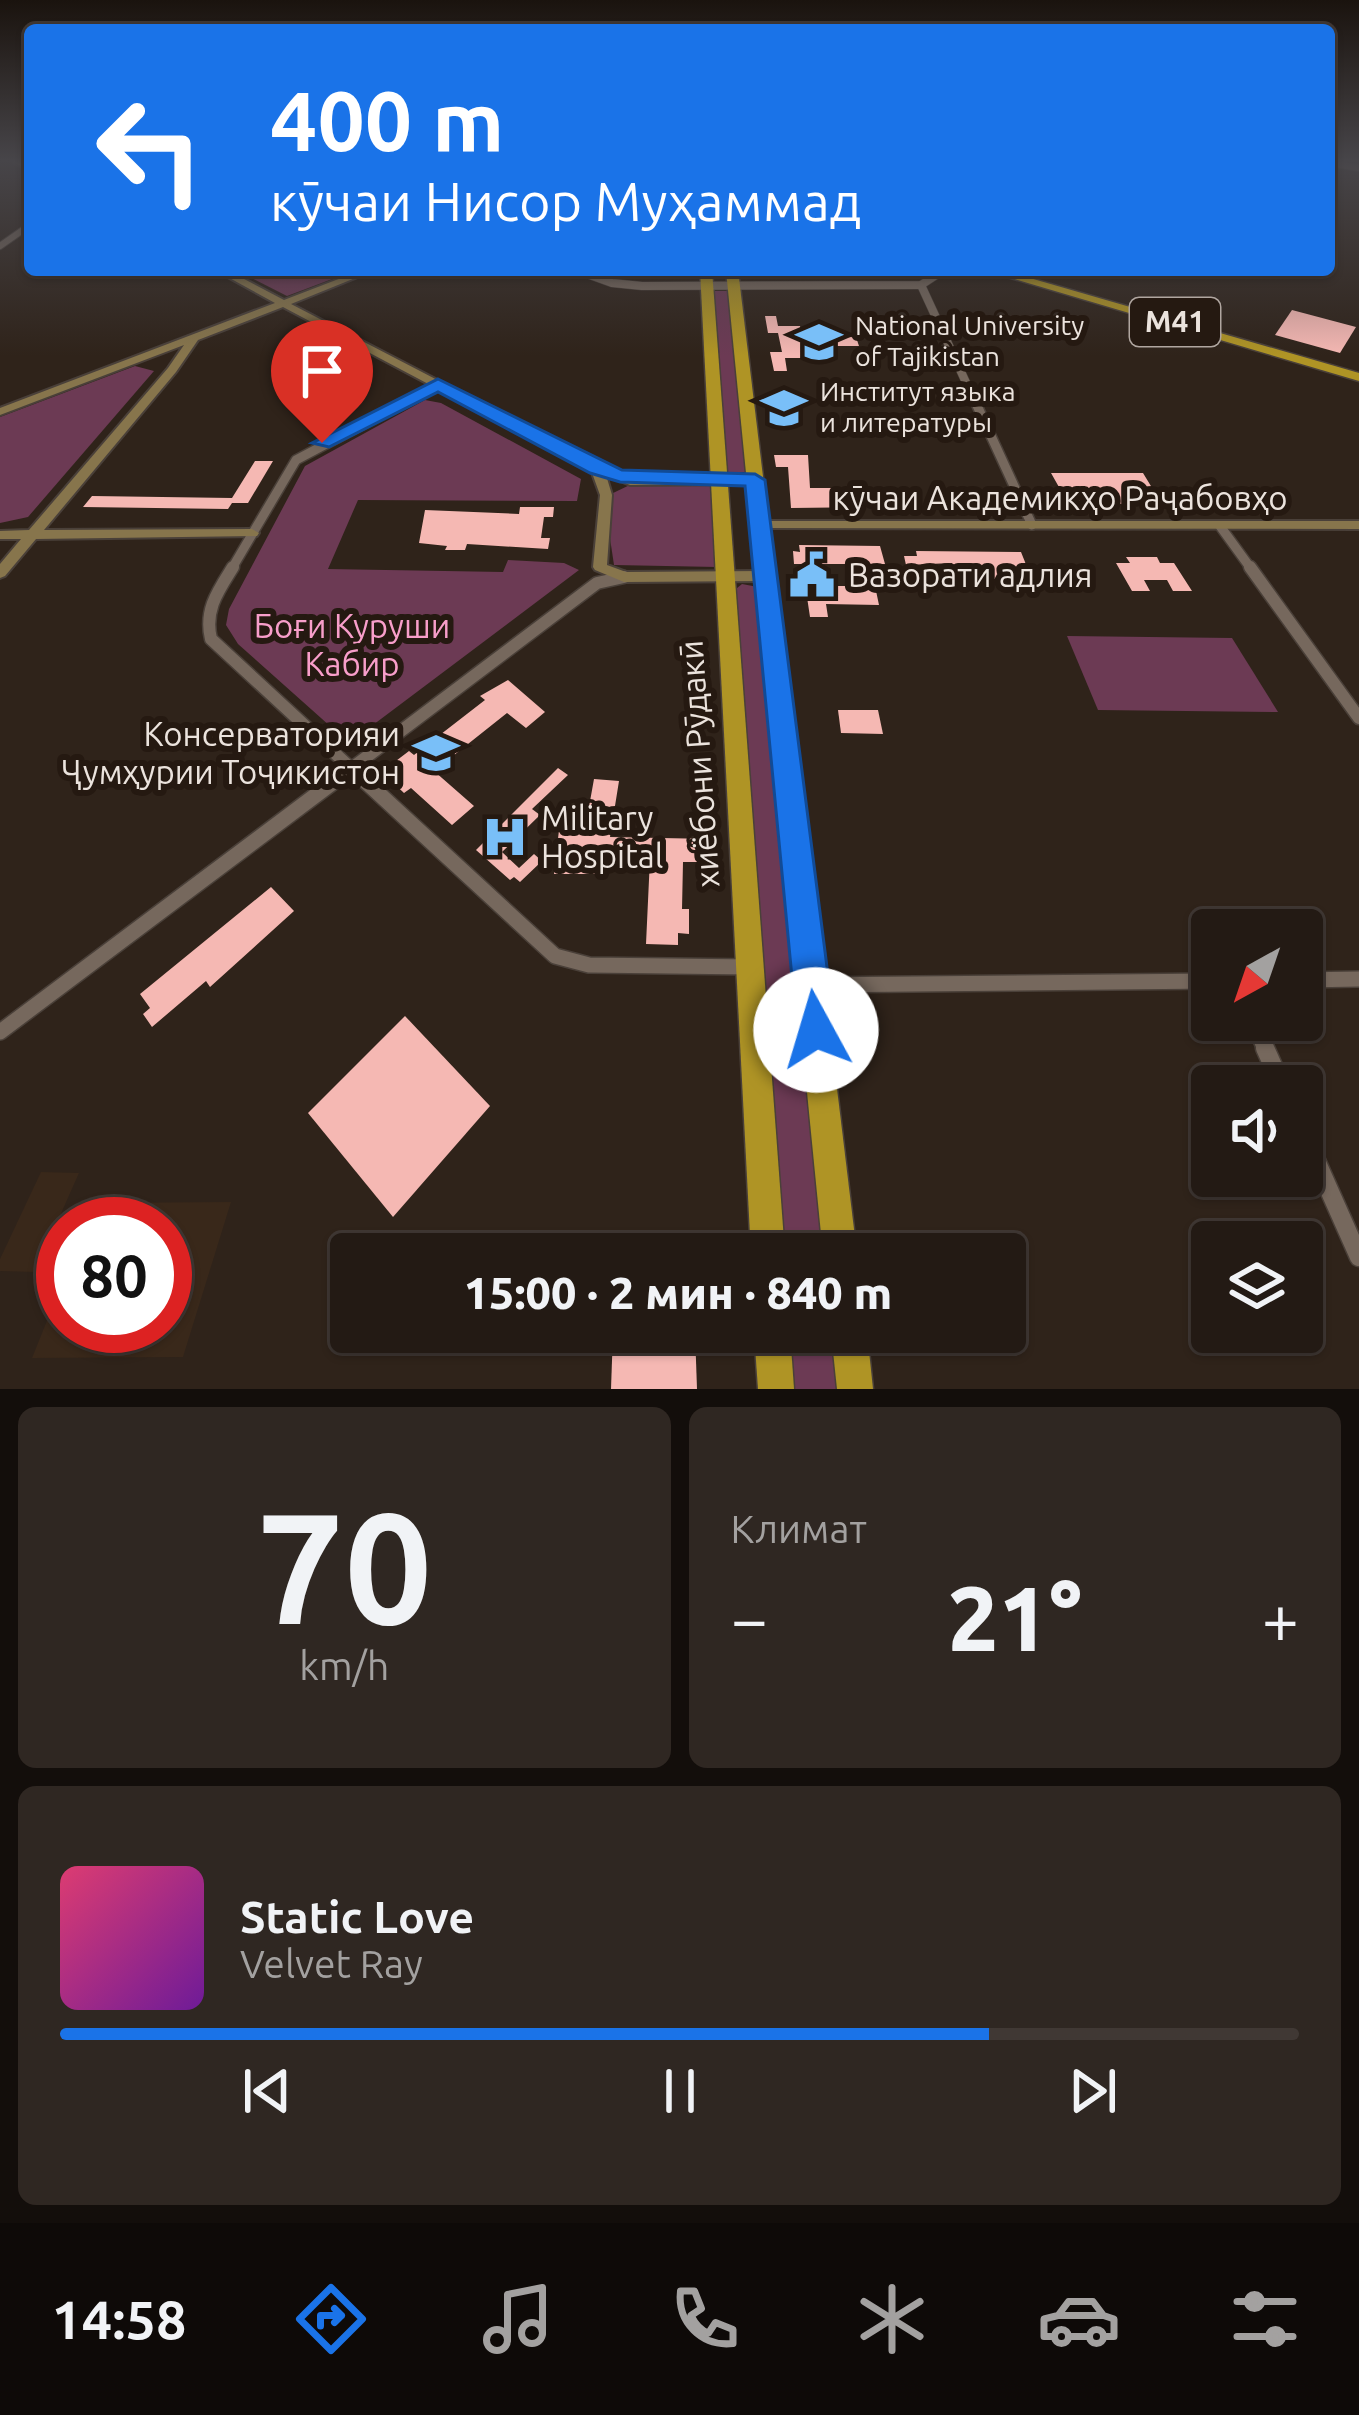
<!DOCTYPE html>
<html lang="ru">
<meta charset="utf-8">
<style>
:root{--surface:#231a14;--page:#2f2722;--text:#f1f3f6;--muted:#a3a1a0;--line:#403834;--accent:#1a73e8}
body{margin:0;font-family:Ubuntu,sans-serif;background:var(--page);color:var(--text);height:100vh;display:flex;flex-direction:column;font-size:45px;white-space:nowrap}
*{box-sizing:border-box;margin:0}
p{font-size:39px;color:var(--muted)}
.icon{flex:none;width:66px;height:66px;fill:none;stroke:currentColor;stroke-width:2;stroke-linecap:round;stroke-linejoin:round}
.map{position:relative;height:1389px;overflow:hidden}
.panel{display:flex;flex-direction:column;gap:18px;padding:18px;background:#130e0b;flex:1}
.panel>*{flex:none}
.banner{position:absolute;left:24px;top:24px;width:1311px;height:252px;border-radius:12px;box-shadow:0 3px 9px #0004,0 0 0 3px var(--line);background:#1a73e8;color:#fff;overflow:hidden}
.needle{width:78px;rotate:220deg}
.tools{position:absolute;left:1191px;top:909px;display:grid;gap:24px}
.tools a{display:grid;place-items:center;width:132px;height:132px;border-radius:12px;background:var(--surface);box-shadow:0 3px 9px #0004,0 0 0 3px var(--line);font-size:60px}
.speed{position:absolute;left:36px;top:1197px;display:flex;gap:24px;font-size:60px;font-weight:700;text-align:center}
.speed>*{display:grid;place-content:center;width:156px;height:156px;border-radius:50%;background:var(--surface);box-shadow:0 3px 9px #0004,0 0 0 3px var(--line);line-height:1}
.speed .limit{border:18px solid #d22;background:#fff;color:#111}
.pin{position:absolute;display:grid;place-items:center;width:102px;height:102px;color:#fff;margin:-123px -51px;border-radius:50% 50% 50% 0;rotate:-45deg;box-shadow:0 0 12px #0007}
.pin .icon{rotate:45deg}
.me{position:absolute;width:132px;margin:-66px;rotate:354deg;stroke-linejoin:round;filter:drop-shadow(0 0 9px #0008)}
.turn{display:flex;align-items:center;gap:42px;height:252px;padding:0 48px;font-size:54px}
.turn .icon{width:156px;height:156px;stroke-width:2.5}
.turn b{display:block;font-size:84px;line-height:102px}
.big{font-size:90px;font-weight:800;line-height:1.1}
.panel .card{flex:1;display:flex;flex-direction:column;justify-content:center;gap:18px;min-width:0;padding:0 42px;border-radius:18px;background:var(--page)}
.panel .dial{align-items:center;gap:0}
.dial b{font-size:156px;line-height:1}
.song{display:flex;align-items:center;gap:36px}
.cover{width:144px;height:144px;border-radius:18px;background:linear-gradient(135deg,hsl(340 70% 55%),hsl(280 70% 35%))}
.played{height:12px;border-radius:6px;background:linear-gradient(90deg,var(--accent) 75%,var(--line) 75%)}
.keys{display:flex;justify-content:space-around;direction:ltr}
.heat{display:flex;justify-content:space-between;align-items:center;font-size:66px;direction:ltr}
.panel .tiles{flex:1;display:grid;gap:18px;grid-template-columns:1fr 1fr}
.card:last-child{grid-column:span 2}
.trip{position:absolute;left:330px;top:1233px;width:696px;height:120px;border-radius:12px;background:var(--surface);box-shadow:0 3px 9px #0004,0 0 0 3px var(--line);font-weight:800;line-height:120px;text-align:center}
.tabs{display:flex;height:192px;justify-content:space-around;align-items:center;background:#0e0a08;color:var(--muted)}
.tabs .icon{width:84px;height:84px}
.tabs .current{color:var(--accent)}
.tabs b{font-size:54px;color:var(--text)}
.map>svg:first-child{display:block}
.built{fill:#39281a}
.green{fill:#6c3a54}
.building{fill:#f5b8b3}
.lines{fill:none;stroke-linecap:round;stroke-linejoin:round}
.street-far5-casing{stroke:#4a4039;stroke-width:8}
.street-far4-casing{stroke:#4a4039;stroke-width:9}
.street-far3-casing{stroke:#4a4039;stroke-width:12}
.street-far2-casing{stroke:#4a4039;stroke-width:15}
.street-far1-casing{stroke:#4a4039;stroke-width:18}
.street-casing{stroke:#4a4039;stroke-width:21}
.secondary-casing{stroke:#4a4039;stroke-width:4}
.highway-casing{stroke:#4a4039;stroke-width:3}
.street-far5{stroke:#76685d;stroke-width:6}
.street-far4{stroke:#76685d;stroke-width:8}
.street-far3{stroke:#76685d;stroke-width:9}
.street-far2{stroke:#76685d;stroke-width:12}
.street-far1{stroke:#76685d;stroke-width:15}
.street{stroke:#76685d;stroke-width:18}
.secondary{fill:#87754c;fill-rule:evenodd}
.highway{fill:#af9425;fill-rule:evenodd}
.route{fill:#1a73e8;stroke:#114b97;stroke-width:3}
.labels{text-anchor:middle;stroke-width:12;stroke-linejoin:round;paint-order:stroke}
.far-poi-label{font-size:27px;fill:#ebe3dd;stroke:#251911;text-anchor:start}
.shield{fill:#251911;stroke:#b0a6a0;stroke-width:3}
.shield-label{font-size:30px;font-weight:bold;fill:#ebe3dd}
.street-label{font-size:33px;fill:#ebe3dd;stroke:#251911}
.poi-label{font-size:33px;fill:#ebe3dd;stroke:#251911;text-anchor:start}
.park-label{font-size:33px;fill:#f89eca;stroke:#251911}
</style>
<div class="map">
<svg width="1359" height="1389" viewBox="0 0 1359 1389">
<rect width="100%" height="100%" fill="#2f231a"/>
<!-- built -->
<g class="built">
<path d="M41 1172 79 1173 35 1272 0 1271V1259Z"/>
<path d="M231 1202 183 1357 32 1358 63 1281V1326H165V1224H86L95 1203Z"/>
</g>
<!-- green -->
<g class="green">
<path d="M236 270H356L287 296Z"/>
<path d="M710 291H728L746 472H723Z"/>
<path d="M135 366 154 371 28 517 0 523V417Z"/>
<path d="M425 400 441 403 581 479 577 501 358 500 328 569 503 572 508 560 564 563 579 570 349 743 238 644 226 625 229 609 305 466Z"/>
<path d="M636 482 712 484 717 567 614 565 608 525 611 494Z"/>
<path d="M742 584 758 587 829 1254H782L731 593Z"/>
<path d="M1067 636 1232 638 1278 712 1098 710Z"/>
<path d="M788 1332H837L843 1389H793Z"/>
</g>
<!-- building -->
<g class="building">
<path d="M1292 310 1356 327 1340 353 1275 335Z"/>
<path d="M765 316H776L778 326H800L803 338 856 337 859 346H804L807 358H785L787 371H774L770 352H782L778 333H768Z"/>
<path d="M774 455H808L810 488H870L875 507 791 508 788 467H776Z"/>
<path d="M255 461H273L248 503H232L228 509 83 507 92 496 232 498Z"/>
<path d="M1051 473H1143L1157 496H1168L1174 506 1093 503 1095 507H1051L1046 497 1064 496Z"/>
<path d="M520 507H554L553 517H544L541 538H550L548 549 467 544 465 550H445L447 546 419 543 425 510 519 514Z"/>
<path d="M799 545 880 546 885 564H818L822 586H875L879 605 826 604 828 617H810L802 564H794L793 551 800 552Z"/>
<path d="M916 551 1021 552 1033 582 957 576 952 563 906 565 904 556H917Z"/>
<path d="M1126 557H1157L1160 563H1174L1192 591H1173L1167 580H1144L1150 591H1132L1116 563H1130Z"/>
<path d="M508 680 545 712 526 728 507 713 434 771 474 806 452 825 411 788 404 793 386 776 393 771 388 767 409 751 414 755 485 700 480 696Z"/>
<path d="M838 710H878L883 734 841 733Z"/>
<path d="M558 768 568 775 532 809 540 815 502 852 519 868 534 854 542 861 520 882 514 877 510 880 476 850Z"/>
<path d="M594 779 619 781 610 837 712 839V862H683L682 909H689V934L678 933V945L646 944 650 858 609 857 606 874H554L559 830 585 829Z"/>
<path d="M271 887 294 911 210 987 206 981 152 1027 143 1014 150 1008 140 994Z"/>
<path d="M405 1016 490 1106 393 1217 308 1113Z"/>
<path d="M613 1332H695L697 1389H611Z"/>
</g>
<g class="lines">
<!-- street-far5 casing -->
<g class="street-far5-casing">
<g id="street-far5">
<path d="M1329 163 1359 168"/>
<path d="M0 246 30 225"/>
</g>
</g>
<!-- street-far4 casing -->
<g class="street-far4-casing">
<g id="street-far4">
<path d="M576 270 612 283 642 286 921 285 944 270"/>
<path d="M1229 270 1237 272"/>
<path d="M921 285 975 402"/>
<path d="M405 402 438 384"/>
</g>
</g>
<!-- street-far3 casing -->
<g class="street-far3-casing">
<g id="street-far3">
<path d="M974 399 1032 525"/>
<path d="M1220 526 1252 570"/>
<path d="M231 570 296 460 411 399"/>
</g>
</g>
<!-- street-far2 casing -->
<g class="street-far2-casing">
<g id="street-far2">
<path d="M233 567C218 591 204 610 211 639L367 783"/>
<path d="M1250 567 1359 718"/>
<path d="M332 783 597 583 624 577"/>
</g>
</g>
<!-- street-far1 casing -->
<g class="street-far1-casing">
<g id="street-far1">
<path d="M364 780 555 956 589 965 751 967"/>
<path d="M1302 980 1359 979"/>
<path d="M811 985 1212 981"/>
<path d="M1252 1020 1266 1051"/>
<path d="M0 1032 336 780"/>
</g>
</g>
<!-- street casing -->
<g class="street-casing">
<g id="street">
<path d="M1265 1048 1282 1086"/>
<path d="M1302 1129 1359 1257"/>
</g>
</g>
<!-- secondary casing -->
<g class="secondary-casing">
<g id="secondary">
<path d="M11 161H20L30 166V171Z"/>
<path d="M215 270H227L284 300 362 270H375L291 304 601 465 640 477H759V483L755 484 630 485 606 475 612 495 607 565 626 572 766 571 773 576 766 581 624 582 595 570 593 567 600 495 591 470 283 307 198 340 176 372 44 530 252 529 259 533 257 536 36 539 5 576 0 578V564L21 539H0V531L29 530 168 368 184 345 0 415V408L275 303Z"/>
<path d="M760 521H1359V529L755 528 753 525Z"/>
</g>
</g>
<!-- highway casing -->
<g class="highway-casing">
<g id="highway">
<path d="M700 270H712L785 1254H751Z"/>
<path d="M726 270H738L857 1254H823Z"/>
<path d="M984 270H1002L1359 373V381Z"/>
<path d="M754 1332H790L794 1389H758Z"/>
<path d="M831 1332H867L873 1389H837Z"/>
</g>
</g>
<!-- street-far5 -->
<use href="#street-far5" class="street-far5"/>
<!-- street-far4 -->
<use href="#street-far4" class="street-far4"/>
<!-- street-far3 -->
<use href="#street-far3" class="street-far3"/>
<!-- street-far2 -->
<use href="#street-far2" class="street-far2"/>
<!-- street-far1 -->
<use href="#street-far1" class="street-far1"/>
<!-- street -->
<use href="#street" class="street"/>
<!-- secondary -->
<use href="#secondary" class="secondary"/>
<!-- highway -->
<use href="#highway" class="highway"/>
</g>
<!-- sky -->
<linearGradient id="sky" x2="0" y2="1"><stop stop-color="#1a130e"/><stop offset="0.45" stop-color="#474549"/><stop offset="1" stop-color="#474549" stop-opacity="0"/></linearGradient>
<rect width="1359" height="356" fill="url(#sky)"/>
<!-- route -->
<path class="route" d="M438 379 622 470 755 474 765 480 835 1030 829 1043 816 1048 803 1043 797 1030 745 486 620 482 590 473 438 392 329 447 312 443Z"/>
<!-- icons -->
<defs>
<g id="university-bare" transform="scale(3.6)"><path d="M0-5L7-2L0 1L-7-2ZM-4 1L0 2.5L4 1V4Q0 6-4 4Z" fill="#79bff8" stroke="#251911" stroke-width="2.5" paint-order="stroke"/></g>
<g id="civic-bare" transform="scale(3.6)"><path d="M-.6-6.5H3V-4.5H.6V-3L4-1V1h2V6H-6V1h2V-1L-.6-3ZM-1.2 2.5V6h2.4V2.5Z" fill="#79bff8" stroke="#251911" stroke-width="2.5" paint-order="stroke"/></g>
<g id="hospital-bare" transform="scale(3.6)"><path d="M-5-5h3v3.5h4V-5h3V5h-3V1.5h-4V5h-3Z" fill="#79bff8" stroke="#251911" stroke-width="2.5" paint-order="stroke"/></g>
</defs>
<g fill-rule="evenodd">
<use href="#university-bare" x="819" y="342"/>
<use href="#university-bare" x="784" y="408"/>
<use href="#civic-bare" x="812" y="575"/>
<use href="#university-bare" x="436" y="753"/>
<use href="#hospital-bare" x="505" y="837"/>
</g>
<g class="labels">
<!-- far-poi labels -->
<g class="far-poi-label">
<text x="855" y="335">National University<tspan x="855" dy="31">of Tajikistan</tspan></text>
<text x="820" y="401">Институт языка<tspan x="820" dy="31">и литературы</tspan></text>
</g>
<!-- shield labels -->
<rect class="shield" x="1130" y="298" width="90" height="48" rx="9"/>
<g class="shield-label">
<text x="1175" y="332">M41</text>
</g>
<!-- street labels -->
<g class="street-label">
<text x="1060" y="510">кӯчаи Академикҳо Раҷабовҳо</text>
<text transform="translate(699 764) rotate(-94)" y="12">хиёбони Рӯдакӣ</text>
</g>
<!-- poi labels -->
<g class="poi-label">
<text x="848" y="587">Вазорати адлия</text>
<text x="400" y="746" text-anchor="end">Консерваторияи<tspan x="400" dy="38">Ҷумҳурии Тоҷикистон</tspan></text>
<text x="541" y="830">Military<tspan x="541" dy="38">Hospital</tspan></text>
</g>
<!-- park labels -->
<g class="park-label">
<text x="352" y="638">Боғи Куруши<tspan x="352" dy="38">Кабир</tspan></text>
</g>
</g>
</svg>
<div class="tools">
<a><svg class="needle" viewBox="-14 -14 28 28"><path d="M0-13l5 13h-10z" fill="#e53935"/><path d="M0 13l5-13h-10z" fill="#a3a1a0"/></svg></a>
<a><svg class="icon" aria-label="sound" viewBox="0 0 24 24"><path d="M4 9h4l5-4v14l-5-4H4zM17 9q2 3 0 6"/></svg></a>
<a><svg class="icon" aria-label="layers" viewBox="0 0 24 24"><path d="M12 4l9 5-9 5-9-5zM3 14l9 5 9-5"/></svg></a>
</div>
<div class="speed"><div class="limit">80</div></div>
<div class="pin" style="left:322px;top:443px;background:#d93025"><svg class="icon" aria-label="arrive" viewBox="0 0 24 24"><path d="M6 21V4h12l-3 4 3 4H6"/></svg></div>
<svg class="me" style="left:816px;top:1030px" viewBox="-20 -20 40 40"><circle r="19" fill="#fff"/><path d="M0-13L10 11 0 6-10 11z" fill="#1a73e8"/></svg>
<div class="trip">15:00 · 2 мин · 840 m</div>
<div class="banner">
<div class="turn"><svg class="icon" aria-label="left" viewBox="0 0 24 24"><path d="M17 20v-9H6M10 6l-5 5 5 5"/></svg><div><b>400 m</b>кӯчаи Нисор Муҳаммад</div></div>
</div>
</div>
<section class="panel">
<div class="tiles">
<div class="card dial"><b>70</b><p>km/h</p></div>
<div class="card"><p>Климат</p>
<div class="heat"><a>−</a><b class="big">21°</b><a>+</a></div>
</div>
<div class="card">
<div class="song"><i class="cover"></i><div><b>Static Love</b><p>Velvet Ray</p></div></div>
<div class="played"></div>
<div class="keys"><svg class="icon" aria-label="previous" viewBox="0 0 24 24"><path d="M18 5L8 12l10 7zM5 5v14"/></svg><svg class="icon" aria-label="pause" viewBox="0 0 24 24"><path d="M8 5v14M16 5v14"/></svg><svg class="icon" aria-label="next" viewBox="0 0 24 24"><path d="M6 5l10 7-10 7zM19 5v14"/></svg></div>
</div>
</div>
</section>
<nav class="tabs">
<b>14:58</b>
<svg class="icon current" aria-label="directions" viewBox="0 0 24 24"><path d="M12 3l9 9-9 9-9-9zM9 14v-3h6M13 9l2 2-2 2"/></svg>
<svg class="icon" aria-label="music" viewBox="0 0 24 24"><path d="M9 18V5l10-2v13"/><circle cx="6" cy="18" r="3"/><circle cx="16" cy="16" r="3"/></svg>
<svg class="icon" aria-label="phone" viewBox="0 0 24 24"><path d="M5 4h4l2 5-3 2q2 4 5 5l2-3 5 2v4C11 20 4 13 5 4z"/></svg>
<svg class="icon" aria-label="climate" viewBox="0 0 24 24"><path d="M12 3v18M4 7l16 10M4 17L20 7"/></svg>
<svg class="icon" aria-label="car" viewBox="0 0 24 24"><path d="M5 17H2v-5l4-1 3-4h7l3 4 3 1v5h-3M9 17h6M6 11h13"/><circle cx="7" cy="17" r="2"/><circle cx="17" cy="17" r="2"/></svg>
<svg class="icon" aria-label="filters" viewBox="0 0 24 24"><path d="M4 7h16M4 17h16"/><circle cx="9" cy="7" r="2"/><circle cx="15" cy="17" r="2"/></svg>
</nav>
